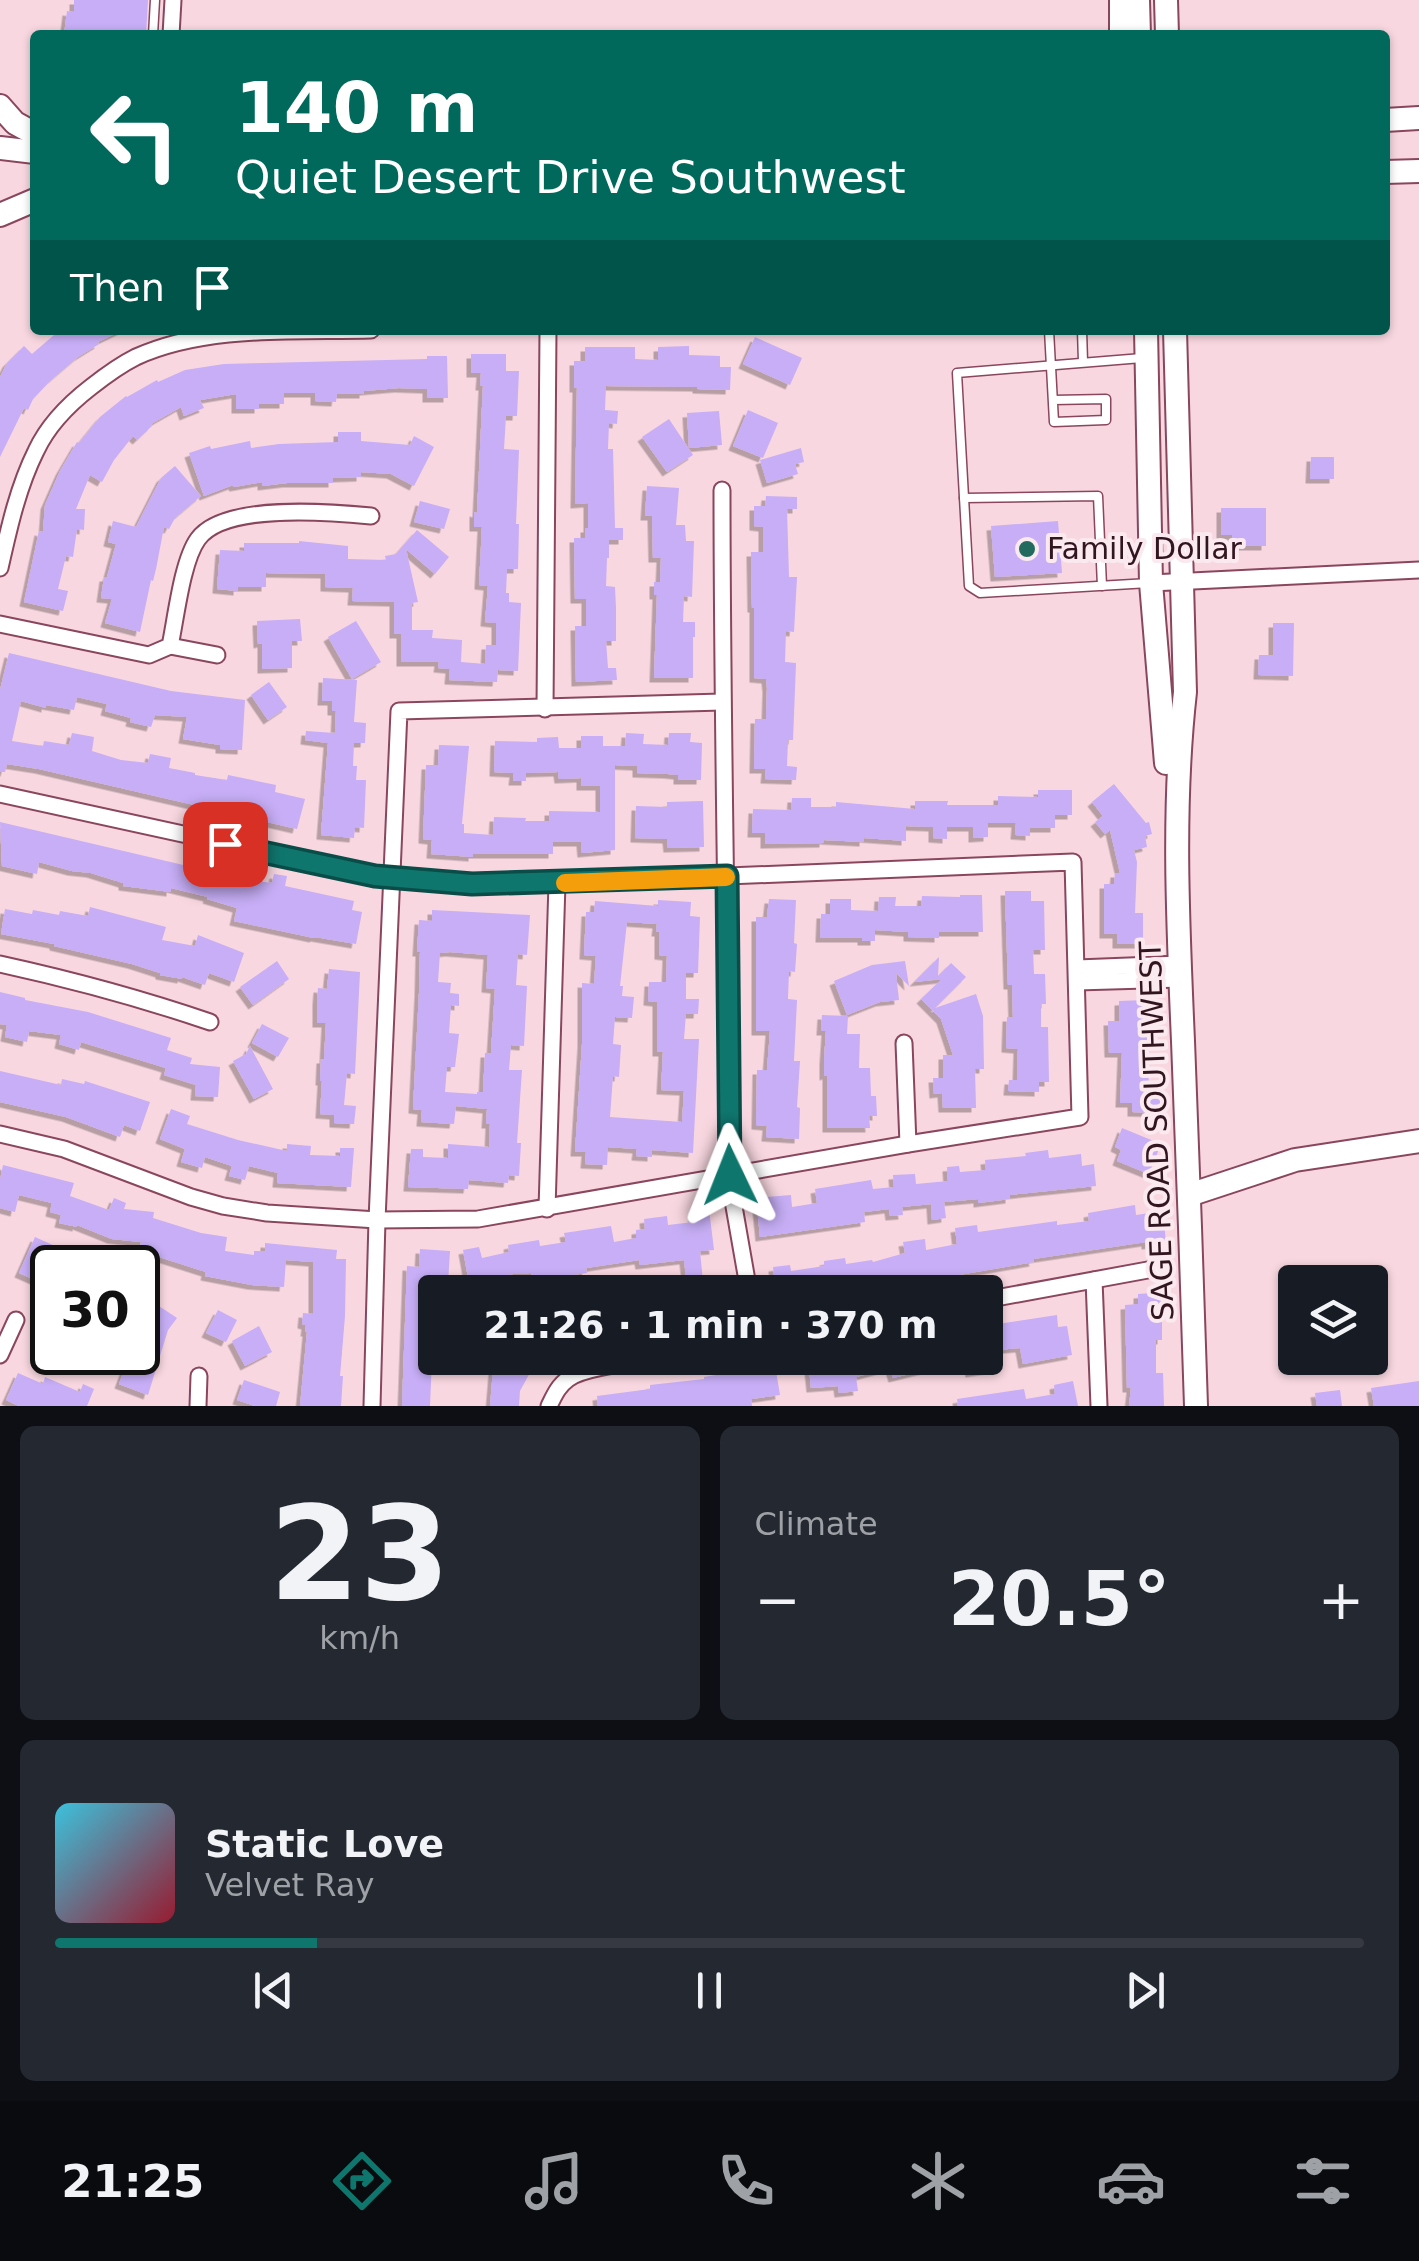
<!DOCTYPE html>
<meta charset="utf-8">
<style>
:root{--surface:#171b24;--page:#242831;--text:#f1f3f6;--muted:#9ea1a6;--line:#363941;--accent:#0f766e}
body{margin:0;font-family:"DejaVu Sans",sans-serif;background:var(--page);color:var(--text);height:100vh;display:flex;flex-direction:column;font-size:38px;white-space:nowrap}
*{box-sizing:border-box;margin:0}
p{font-size:32px;color:var(--muted)}
.icon{flex:none;width:55px;height:55px;fill:none;stroke:currentColor;stroke-width:2;stroke-linecap:round;stroke-linejoin:round}
.map{position:relative;height:1406px;overflow:hidden}
.panel{display:flex;flex-direction:column;gap:20px;padding:20px;background:#0d0f14;flex:1}
.panel>*{flex:none}
.top-card{position:absolute;left:30px;top:30px;width:1360px;height:305px;border-radius:10px;box-shadow:0 2px 8px #0004;background:#00695c;color:#fff;overflow:hidden}
.fabs{position:absolute;left:1278px;top:1265px;display:grid;gap:20px}
.fabs a{display:grid;place-items:center;width:110px;height:110px;border-radius:10px;background:var(--surface);box-shadow:0 2px 8px #0004;font-size:50px}
.speed{position:absolute;left:30px;top:1245px;display:flex;gap:20px;font-size:50px;font-weight:700;text-align:center}
.speed>*{display:grid;place-content:center;width:130px;height:130px;border-radius:50%;background:var(--surface);box-shadow:0 2px 8px #0004;line-height:1}
.speed .limit{border:5px solid #111;border-radius:15px;background:#fff;color:#111}
.pin{position:absolute;display:grid;place-items:center;width:85px;height:85px;color:#fff;margin:-42px;border-radius:20px;box-shadow:0 5px 15px #0006}
.me{position:absolute;width:110px;margin:-55px;rotate:358deg;stroke-linejoin:round;filter:drop-shadow(0 0 8px #0008)}
.turn{display:flex;align-items:center;gap:35px;height:210px;padding:0 40px;font-size:45px}
.turn .icon{width:130px;height:130px;stroke-width:2.5}
.turn b{display:block;font-size:70px;line-height:85px}
.then{display:flex;align-items:center;height:95px;padding:0 40px;background:#0003;gap:20px;font-size:38px}
.big{font-size:75px;font-weight:700;line-height:1.1}
.panel .card{flex:1;display:flex;flex-direction:column;justify-content:center;gap:15px;min-width:0;padding:0 35px;border-radius:15px;background:var(--page)}
.panel .dial{align-items:center;gap:0}
.dial b{font-size:130px;line-height:1}
.song{display:flex;align-items:center;gap:30px}
.cover{width:120px;height:120px;border-radius:15px;background:linear-gradient(135deg,hsl(190 70% 55%),hsl(350 70% 35%))}
.played{height:10px;border-radius:5px;background:linear-gradient(90deg,var(--accent) 20%,var(--line) 20%)}
.keys{display:flex;justify-content:space-around;direction:ltr}
.heat{display:flex;justify-content:space-between;align-items:center;font-size:55px;direction:ltr}
.panel .tiles{flex:1;display:grid;gap:20px;grid-template-columns:1fr 1fr}
.card:last-child{grid-column:span 2}
.trip{position:absolute;left:418px;top:1275px;width:585px;height:100px;border-radius:10px;background:var(--surface);box-shadow:0 2px 8px #0004;font-weight:700;line-height:100px;text-align:center}
.tab-bar{display:flex;height:160px;justify-content:space-around;align-items:center;background:#090b0e;color:var(--muted)}
.tab-bar .icon{width:70px;height:70px}
.tab-bar .current{color:var(--accent)}
.tab-bar b{font-size:45px;color:var(--text)}
.map>svg:first-child{display:block}
.building{fill:#c7aef6;fill-rule:evenodd;filter:url(#shadow)}
.lines{fill:none;stroke-linecap:round;stroke-linejoin:round}
.lane-casing{stroke:#89465d;stroke-width:11}
.street-casing{stroke:#89465d;stroke-width:19}
.secondary-casing{stroke:#89465d;stroke-width:26}
.lane{stroke:#fff;stroke-width:8}
.street{stroke:#fff;stroke-width:15}
.secondary{stroke:#fff;stroke-width:22}
.route-casing{stroke:#0a4d48;stroke-width:25}
.route{stroke:#0f766e;stroke-width:18}
.slow{stroke:#f59e0b;stroke-width:18}
.poi-dot{fill:#236a5e;stroke:#fae9ee;stroke-width:4}
.labels{text-anchor:middle;stroke-width:8;stroke-linejoin:round;paint-order:stroke}
.poi-label{font-size:30px;fill:#32161f;stroke:#fae9ee;text-anchor:start}
.street-label{font-size:30px;fill:#32161f;stroke:#fae9ee}
</style>
<div class="map">
<svg width="1419" height="1406" viewBox="0 0 1419 1406">
<defs>
<filter id="shadow"><feDropShadow dx="-4.5" dy="4.5" stdDeviation="0" flood-color="#0004"/></filter>
</defs>
<rect width="100%" height="100%" fill="#f8d7e0"/>
<!-- building -->
<g class="building">
<path d="M74 0H148L146 35H64L67 11 74 12Z"/>
<path d="M60 330H123L98 342 99 344 78 357 50 381 33 399 28 410 24 408 0 457V377L7 363 24 346 32 354Z"/>
<path d="M755 337 802 358 790 385 743 364Z"/>
<path d="M689 346V355L720 356V367H731L730 390 697 389V387L606 386 605 410 618 411 617 424 609 423 608 449H613L615 528H623V540H609V558H607L606 586 615 587 616 608V641H606L608 668H616L617 680 576 682 575 626H586V599H575L574 538H585V528H588V503L575 504 577 388H574V361H585V347H635V359L658 360V347Z"/>
<path d="M471 354H506V371H519L517 416H506L504 449 519 450 516 524H519L518 569H507L506 593H509V602L521 603 518 671 498 670 497 682 449 680 450 669 438 668 439 662H401V634H394V602L352 601 353 588 325 587V574L266 573V587H238V591L217 589 220 550 244 551V543H299V541L348 546V559L386 560 385 556 396 554 417 530 449 557 435 574 406 549 418 602 412 603V630H433L432 638 462 640 461 662 485 664 486 645H496V623L485 622 488 586 479 585 482 527H474V512L477 513 483 386H480L481 373H471Z"/>
<path d="M427 356H447L448 398H427V389L399 388 364 391V394H337L336 402 315 401V393H284V404H259V409H236V394L200 400 204 408 184 416 181 407 151 424 152 426 137 440 133 436 114 460 102 482 90 475 76 509H85L84 530 77 529 73 557 66 556 58 589 68 591 63 611 24 602 39 531 43 532 45 505 60 471 77 442 79 443 100 417 126 396 127 397 157 380 158 382 185 370 224 364 427 359Z"/>
<path d="M748 410 778 423 763 458 733 446Z"/>
<path d="M719 411 722 445 689 448 687 413Z"/>
<path d="M669 419 693 455 667 472 642 437Z"/>
<path d="M338 432H361V441L410 445 414 436 434 447 414 486 391 474 361 472V477L333 478V483H287L262 486V482L234 487 233 485 204 496 189 453 210 446 211 449 250 441 251 448 279 444 338 442Z"/>
<path d="M801 448 804 462 795 464 798 474 767 483 760 460Z"/>
<path d="M1311 457H1334V479H1310Z"/>
<path d="M175 466 201 496 175 518 169 529 164 527 156 569 153 581 151 580 140 632 105 623 112 599 101 598 104 577H107L116 544 108 542 113 521 136 527 161 478Z"/>
<path d="M647 486 679 488 676 525H685L686 541H694L692 597 684 596 683 622H695V637H693V678H654L657 595H654V582H660L661 558H653L652 516H645Z"/>
<path d="M766 496 797 497V509H787L789 577H797L794 632 786 631 785 662 796 663 793 740H788L787 766 797 767 796 780 765 779 766 769H754L755 719H766L767 688 766 679 754 678V608H752L751 552H763V527L754 526V506H765Z"/>
<path d="M420 501 450 509 444 529 414 522Z"/>
<path d="M1221 508H1266V546H1232V535H1221Z"/>
<path d="M1058 521 1062 573 995 577 991 526Z"/>
<path d="M300 619 302 641H292V668L262 669V643L258 644 257 621Z"/>
<path d="M356 621 381 662 352 679 328 637Z"/>
<path d="M1273 623H1294L1293 676 1258 675 1259 655H1273Z"/>
<path d="M9 653 171 691 245 700 242 750 220 749V745L183 739 187 717 155 715 151 727 130 722 131 718 105 711 107 704 77 697 74 710 46 705V708L21 701 12 741 43 746 44 741 69 745 72 733 94 737 92 751 121 760 148 763 150 754 171 758 169 768 195 773V775L227 780 228 775 276 785 275 792 305 799 297 829 39 769 7 764 5 772H0V690Z"/>
<path d="M323 678 357 680 354 722 366 723 365 743H354L353 766H357L356 780H366L364 828 355 827 354 838 321 835 328 743 305 740 306 731 335 733 336 711H332V701H322Z"/>
<path d="M269 682 287 707 268 720 251 695Z"/>
<path d="M626 733 644 734 643 744 668 745 669 733H691L690 742 702 743 701 780H678V775L668 774 637 773V766L615 765V850L582 853 581 842H553V854H473V857L431 854 432 840 423 839 426 765H438L439 745 469 746 462 824H464V833L493 835 494 817 526 818 525 821H549V811L600 812V786H581V778L559 779 558 772 526 773V781H513L514 773 494 772 495 741 537 742V738L558 737 559 748H581V736H603V746H625Z"/>
<path d="M1114 784 1146 823 1149 822 1152 834 1145 836 1147 847 1134 850 1137 862 1135 913H1143V944H1117V934H1104V884H1114L1115 873H1120L1110 830 1105 834 1095 822 1103 816 1092 802Z"/>
<path d="M1038 790H1072V815H1055V828H1030V836L1015 835 1016 823H988V837L973 838V827H947V839L933 838V827L906 826V841L864 838V842L824 840V843L765 844V833H752L753 809 791 810 792 798H811V807H836V802L915 809V801H948L947 805H998V796L1038 797Z"/>
<path d="M703 801 704 847 668 848 667 839 635 838 636 806 667 807V802Z"/>
<path d="M0 822 243 879 272 883 274 874 287 876 285 886 354 901 352 910 362 912 356 944 315 937 314 938 234 921 237 908 207 899 208 897 171 888V892L123 886V883L91 873 72 871 39 862 37 874 2 866Z"/>
<path d="M1005 891H1031V901H1044L1045 950H1033L1034 974H1045L1046 1004H1041V1027H1048L1049 1082H1039V1092L1008 1091 1009 1080H1017L1018 1049 1006 1048 1007 1017H1013L1012 985H1008Z"/>
<path d="M960 895H982L983 932H939V938L908 937V932L875 930V941H862V938H820L821 914H830V899H851V910L878 911 879 897H896L895 906H921L922 896 960 897Z"/>
<path d="M769 899 796 900 794 943 797 944 795 972 789 971 788 999 797 1000 794 1061H800L797 1107 800 1108 799 1139 766 1137 767 1126 756 1125 757 1070H767L770 1031H756V917H767Z"/>
<path d="M658 900 691 902 690 916 700 917 698 973H686V999H699L698 1014H686L684 1039H699L693 1153 652 1150V1157L636 1156 637 1149 608 1147 607 1165 585 1164 586 1152H575L582 1044V983L594 984 596 956 584 955 586 912H594L595 901 658 906ZM627 922 657 924 656 932H659V955L667 956 666 982H649L648 1001 657 1002V1052H663L661 1090 684 1091 682 1122 610 1117 613 1076 619 1077 621 1045 613 1044 615 1017 632 1018 634 997 622 996 623 986H620Z"/>
<path d="M90 907 166 927 162 940 195 946 198 935 244 953 234 982 209 973 205 985 182 977V979L160 975V973L132 964 54 946V944L1 934 5 909 32 914 33 910 59 915 60 911 88 916Z"/>
<path d="M432 910 530 915 527 955 518 954 516 985 527 986 524 1046 511 1045 509 1070H522L517 1143H521L519 1176 509 1175 508 1183 469 1180 468 1189 408 1187 411 1149H423V1157L448 1158V1144L489 1147 490 1124H486L487 1109 456 1106 454 1124 421 1122 422 1110 413 1109 419 993 420 952H417L419 920 432 921ZM450 952 488 955 486 988 495 989 491 1053H485L483 1092H477V1094L445 1092 447 1067H455L459 1034 449 1033 451 1005 459 1006V994L450 993 451 983 438 982 440 953Z"/>
<path d="M939 957 938 976 951 963 966 977 935 1008 976 994 983 1016 984 1069H975L976 1108H943L942 1093 934 1094 933 1078H943V1055H953L941 1019 921 999 942 979 914 982Z"/>
<path d="M277 961 289 979 253 1005 240 987Z"/>
<path d="M905 961 909 986 896 973 899 1000 880 1002 847 1015 834 981 872 965Z"/>
<path d="M329 969 360 972 355 1074 347 1073 344 1105 356 1106 354 1124 334 1123V1115L320 1114 322 1081H320L321 1059H324L326 1023H317V1001L318 988 327 989Z"/>
<path d="M0 992 25 998V1000L88 1012 171 1038 167 1050 192 1058 190 1064 220 1067 218 1097 195 1096 196 1085 164 1075 166 1068 81 1042 79 1050 59 1044 61 1035 29 1031 27 1042 5 1037 7 1025 0 1024Z"/>
<path d="M1146 1000 1149 1089H1154V1095L1166 1096 1165 1113 1132 1112V1103H1120L1122 1053H1109L1108 1021H1119V1001Z"/>
<path d="M822 1015 848 1016 847 1034H860L859 1068H870L871 1096H876L877 1116H869L870 1128H827V1075L824 1076V1060L826 1031H821Z"/>
<path d="M262 1024 289 1038 278 1057 252 1043Z"/>
<path d="M250 1046 273 1089 254 1099 233 1061 246 1054Z"/>
<path d="M0 1071 61 1085 62 1079 84 1084 85 1081 150 1102 140 1131 124 1125 120 1137 66 1117 0 1102Z"/>
<path d="M171 1109 190 1116 187 1124 238 1140 287 1151V1144L311 1146 310 1155 340 1156V1148H354L351 1187 277 1183 278 1173 249 1166 245 1180 229 1176 232 1166 205 1157 202 1168 181 1162 185 1149 160 1139Z"/>
<path d="M1122 1128 1161 1144 1149 1174 1117 1161 1121 1150 1115 1147Z"/>
<path d="M1048 1150 1049 1158 1081 1154 1082 1166 1094 1164 1096 1186 1010 1195V1199L978 1203V1199L944 1202 946 1218 932 1220 931 1204 902 1207 903 1215 890 1216 889 1209 864 1212 865 1222 760 1237 757 1207 768 1206 767 1197 791 1195 792 1207 817 1203 815 1189 871 1180 873 1189 894 1187 893 1175 915 1174 916 1184 948 1181 947 1167 959 1166 960 1172 986 1170 985 1160 1026 1156 1025 1153Z"/>
<path d="M3 1165 74 1183 70 1196 109 1210 114 1198 126 1203 124 1209 154 1212 153 1218 201 1233 227 1237 225 1251 254 1255V1251H265V1243L337 1250 336 1259H346L345 1316 340 1376H343L341 1406H300L307 1332H305L306 1325 302 1324 303 1313 313 1314V1262L286 1260 284 1287 252 1285 205 1276 206 1272 159 1257 139 1255 141 1242 112 1239 77 1225V1227L59 1223 61 1215 50 1212 52 1203 19 1195 15 1212 0 1208V1180Z"/>
<path d="M1135 1205 1136 1215 1163 1211 1166 1243 1146 1245V1242L1033 1259 1034 1262 860 1292H776L773 1267 790 1265 791 1271 824 1266V1261L845 1258 846 1264 872 1260 873 1262 905 1253 903 1242 925 1239 926 1250 957 1244 955 1228 977 1225 978 1232 1057 1221V1225L1089 1221 1088 1213Z"/>
<path d="M709 1209 714 1250 700 1251 703 1282 725 1279 727 1292H682L681 1286 687 1285 684 1260 640 1265 639 1260 586 1268 587 1273 556 1277 533 1280 531 1273 513 1274 469 1283 463 1250 479 1247 482 1258 509 1252 508 1245 539 1240 540 1246 566 1242 564 1233 611 1226 614 1242 636 1238V1230L645 1229 644 1219 667 1216 668 1225 693 1222 692 1211Z"/>
<path d="M35 1237 66 1251 68 1247 80 1253 73 1267 54 1257 42 1283 19 1273Z"/>
<path d="M420 1249 450 1251 448 1283 437 1282 435 1292 430 1406H402L407 1266 419 1267Z"/>
<path d="M1168 1292 1169 1312H1162V1340H1156V1373H1163L1164 1406H1129L1131 1388H1127L1125 1305 1138 1304V1294Z"/>
<path d="M150 1300 177 1318 168 1330 148 1395 119 1384 131 1352H138V1319Z"/>
<path d="M218 1310 237 1320 226 1342 206 1333Z"/>
<path d="M1057 1315 1058 1327 1067 1326 1072 1355 1023 1364 1020 1348 985 1351V1326Z"/>
<path d="M259 1326 272 1352 245 1366 232 1341Z"/>
<path d="M494 1358H538L520 1391 519 1406H490Z"/>
<path d="M808 1358H954V1363L893 1378 890 1368 856 1377 858 1391 839 1393 838 1386 811 1388Z"/>
<path d="M968 1358H987L989 1370 970 1373Z"/>
<path d="M775 1365 780 1395 751 1399 752 1406H598L597 1396 650 1389V1385L704 1379V1377Z"/>
<path d="M18 1373 43 1384 45 1377 80 1392 83 1384 94 1389 87 1406H19L6 1400Z"/>
<path d="M244 1380 280 1392 276 1406H255L237 1400Z"/>
<path d="M1073 1381 1078 1406H958L957 1399 1024 1389 1026 1399 1055 1394 1054 1385Z"/>
<path d="M1419 1381V1406H1374L1371 1388Z"/>
<path d="M1340 1390 1342 1406H1317L1315 1393Z"/>
</g>
<g class="lines">
<!-- lane casing -->
<g class="lane-casing">
<g id="lane">
<path d="M153 35 155 0"/>
<path d="M1049 330 1054 422 1106 420V399L1053 400"/>
<path d="M1082 330 1083 362"/>
<path d="M1142 358 957 373 969 586 980 593 1149 583"/>
<path d="M964 498 1098 496 1102 586"/>
</g>
</g>
<!-- street casing -->
<g class="street-casing">
<g id="street">
<path d="M171 35 173 0"/>
<path d="M722 490C722 712 727 935 729 1157L732 1195 749 1292"/>
<path d="M0 568C9 528 18 487 36 451 48 425 69 404 91 387 105 376 120 365 136 357 206 325 295 332 371 330"/>
<path d="M1151 583 1419 570"/>
<path d="M0 624 149 655 170 646C176 618 182 561 198 539 224 503 330 512 371 516"/>
<path d="M170 646 217 655"/>
<path d="M545 709 548 330"/>
<path d="M0 794 375 876 472 884 557 883 1073 862 1080 1117 908 1144 478 1219 377 1220 267 1213 223 1206 191 1197 64 1149 0 1134"/>
<path d="M0 964C73 980 140 998 210 1022"/>
<path d="M1077 968 1180 964"/>
<path d="M1077 982 1180 979"/>
<path d="M904 1043 908 1144"/>
<path d="M547 1209 557 883"/>
<path d="M1094 1280 1099 1406"/>
<path d="M985 1300 1164 1267"/>
<path d="M0 1355 16 1320"/>
<path d="M198 1406 199 1376"/>
<path d="M372 1406 377 1220 399 711 722 702"/>
<path d="M549 1406C554 1396 558 1386 568 1379 585 1366 641 1362 664 1358"/>
</g>
</g>
<!-- secondary casing -->
<g class="secondary-casing">
<g id="secondary">
<path d="M1121 0V35"/>
<path d="M1138 0 1139 35"/>
<path d="M1166 0 1167 35"/>
<path d="M0 106 15 123 35 134"/>
<path d="M1385 120 1419 118"/>
<path d="M0 148 35 152"/>
<path d="M1385 172 1419 171"/>
<path d="M0 215 35 200"/>
<path d="M1146 330 1151 583 1166 763"/>
<path d="M1175 330 1185 692C1172 807 1178 926 1183 1041 1188 1163 1192 1284 1196 1406"/>
<path d="M1189 1195 1295 1160 1419 1141"/>
</g>
</g>
<!-- lane -->
<use href="#lane" class="lane"/>
<!-- street -->
<use href="#street" class="street"/>
<!-- secondary -->
<use href="#secondary" class="secondary"/>
</g>
<g class="lines">
<!-- route casing -->
<g class="route-casing">
<path id="route" d="M225 844 375 876 472 884 727 876 730 1175"/>
</g>
<!-- route -->
<use href="#route" class="route"/>
<!-- slow -->
<path class="slow" d="M565 883 726 877"/>
</g>
<!-- markers -->
<circle class="poi-dot" cx="1027" cy="549" r="10"/>
<g class="labels">
<!-- poi labels -->
<g class="poi-label">
<text x="1047" y="559">Family Dollar</text>
</g>
<!-- street labels -->
<g class="street-label">
<text transform="translate(1157 1131) rotate(-92)" y="10">SAGE ROAD SOUTHWEST</text>
</g>
</g>
</svg>
<div class="fabs">
<a><svg class="icon" aria-label="layers" viewBox="0 0 24 24"><path d="M12 4l9 5-9 5-9-5zM3 14l9 5 9-5"/></svg></a>
</div>
<div class="speed"><div class="limit">30</div></div>
<div class="pin" style="left:225px;top:844px;background:#d93025"><svg class="icon" aria-label="arrive" viewBox="0 0 24 24"><path d="M6 21V4h12l-3 4 3 4H6"/></svg></div>
<svg class="me" style="left:730px;top:1175px" viewBox="-20 -20 40 40"><path d="M0-17L14 15 0 8-14 15z" fill="#0f766e" stroke="#fff" stroke-width="4"/></svg>
<div class="trip">21:26 · 1 min · 370 m</div>
<div class="top-card">
<div class="turn"><svg class="icon" aria-label="left" viewBox="0 0 24 24"><path d="M17 20v-9H6M10 6l-5 5 5 5"/></svg><div><b>140 m</b>Quiet Desert Drive Southwest</div></div>
<div class="then">Then<svg class="icon" aria-label="arrive" viewBox="0 0 24 24"><path d="M6 21V4h12l-3 4 3 4H6"/></svg></div>
</div>
</div>
<section class="panel">
<div class="tiles">
<div class="card dial"><b>23</b><p>km/h</p></div>
<div class="card"><p>Climate</p>
<div class="heat"><a>−</a><b class="big">20.5°</b><a>+</a></div>
</div>
<div class="card">
<div class="song"><i class="cover"></i><div><b>Static Love</b><p>Velvet Ray</p></div></div>
<div class="played"></div>
<div class="keys"><svg class="icon" aria-label="previous" viewBox="0 0 24 24"><path d="M18 5L8 12l10 7zM5 5v14"/></svg><svg class="icon" aria-label="pause" viewBox="0 0 24 24"><path d="M8 5v14M16 5v14"/></svg><svg class="icon" aria-label="next" viewBox="0 0 24 24"><path d="M6 5l10 7-10 7zM19 5v14"/></svg></div>
</div>
</div>
</section>
<nav class="tab-bar">
<b>21:25</b>
<svg class="icon current" aria-label="directions" viewBox="0 0 24 24"><path d="M12 3l9 9-9 9-9-9zM9 14v-3h6M13 9l2 2-2 2"/></svg>
<svg class="icon" aria-label="music" viewBox="0 0 24 24"><path d="M9 18V5l10-2v13"/><circle cx="6" cy="18" r="3"/><circle cx="16" cy="16" r="3"/></svg>
<svg class="icon" aria-label="phone" viewBox="0 0 24 24"><path d="M5 4h4l2 5-3 2q2 4 5 5l2-3 5 2v4C11 20 4 13 5 4z"/></svg>
<svg class="icon" aria-label="climate" viewBox="0 0 24 24"><path d="M12 3v18M4 7l16 10M4 17L20 7"/></svg>
<svg class="icon" aria-label="car" viewBox="0 0 24 24"><path d="M5 17H2v-5l4-1 3-4h7l3 4 3 1v5h-3M9 17h6M6 11h13"/><circle cx="7" cy="17" r="2"/><circle cx="17" cy="17" r="2"/></svg>
<svg class="icon" aria-label="filters" viewBox="0 0 24 24"><path d="M4 7h16M4 17h16"/><circle cx="9" cy="7" r="2"/><circle cx="15" cy="17" r="2"/></svg>
</nav>
